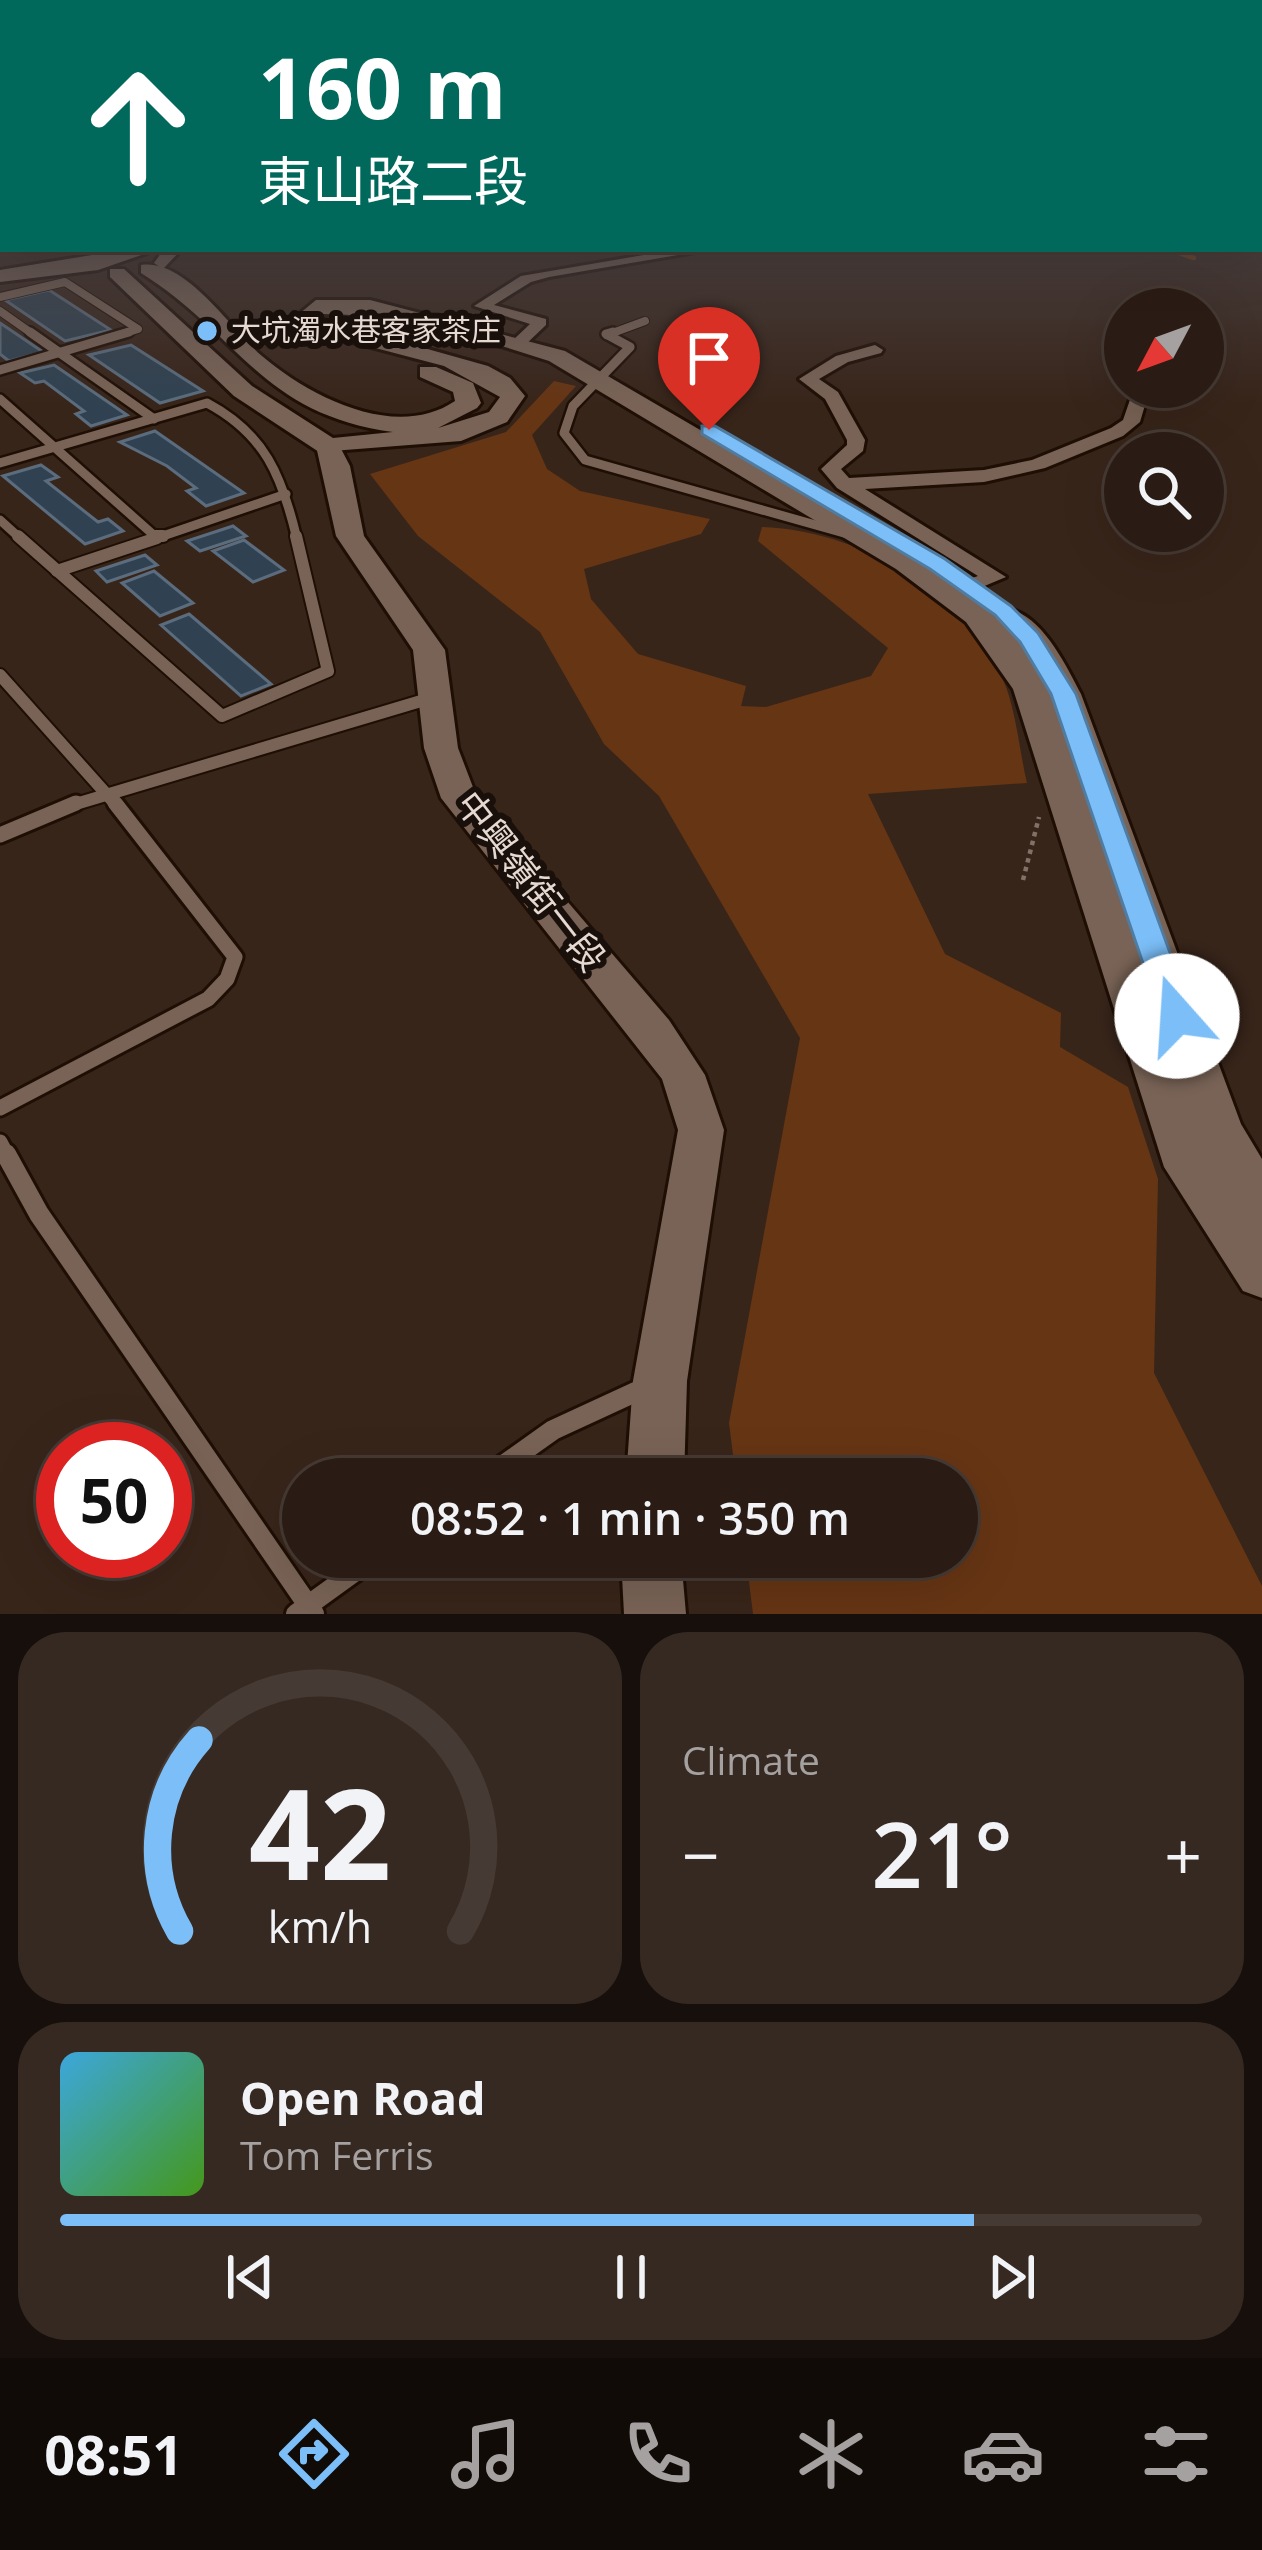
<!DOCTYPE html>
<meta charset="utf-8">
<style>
:root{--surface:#2a1c14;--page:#362922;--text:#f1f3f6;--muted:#a5a1a0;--line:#463a34;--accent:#7bbef8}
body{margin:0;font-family:"Open Sans","Noto Sans TC",sans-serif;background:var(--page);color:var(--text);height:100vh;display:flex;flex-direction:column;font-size:45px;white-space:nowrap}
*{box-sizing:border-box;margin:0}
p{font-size:39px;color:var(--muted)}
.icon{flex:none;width:66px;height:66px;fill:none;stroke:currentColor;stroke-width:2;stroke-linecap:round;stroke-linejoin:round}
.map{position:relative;height:1614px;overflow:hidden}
.sheet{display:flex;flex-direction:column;gap:18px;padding:18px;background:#170f0b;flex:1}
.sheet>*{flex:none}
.guide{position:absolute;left:0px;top:0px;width:1263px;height:252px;box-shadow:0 12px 48px #0002,0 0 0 3px var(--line);background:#00695c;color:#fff;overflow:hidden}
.needle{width:78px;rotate:229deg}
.tools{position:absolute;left:1104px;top:288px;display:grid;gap:24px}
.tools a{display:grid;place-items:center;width:120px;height:120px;border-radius:50%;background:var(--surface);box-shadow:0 12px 48px #0002,0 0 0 3px var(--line);font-size:60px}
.speed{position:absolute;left:36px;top:1422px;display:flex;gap:24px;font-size:60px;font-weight:700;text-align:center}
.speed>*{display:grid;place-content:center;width:156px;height:156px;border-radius:50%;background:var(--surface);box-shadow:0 12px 48px #0002,0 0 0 3px var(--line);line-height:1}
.speed .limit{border:18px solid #d22;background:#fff;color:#111}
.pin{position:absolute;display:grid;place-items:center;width:102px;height:102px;color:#fff;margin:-123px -51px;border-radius:50% 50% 50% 0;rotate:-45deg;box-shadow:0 0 12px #0007}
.pin .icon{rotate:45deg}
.me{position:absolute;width:132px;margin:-66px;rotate:341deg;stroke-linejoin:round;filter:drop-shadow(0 0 9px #0008)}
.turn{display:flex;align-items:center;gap:42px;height:252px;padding:0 60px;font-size:54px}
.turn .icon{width:156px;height:156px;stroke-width:2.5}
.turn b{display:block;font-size:84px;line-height:102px}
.big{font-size:90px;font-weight:600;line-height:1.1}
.sheet .card{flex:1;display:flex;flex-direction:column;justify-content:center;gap:18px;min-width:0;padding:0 42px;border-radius:48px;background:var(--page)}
.sheet .dial{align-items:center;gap:0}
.dial svg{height:312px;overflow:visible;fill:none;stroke:var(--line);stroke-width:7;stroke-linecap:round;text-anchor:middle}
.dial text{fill:var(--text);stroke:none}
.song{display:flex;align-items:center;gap:36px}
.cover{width:144px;height:144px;border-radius:18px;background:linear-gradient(135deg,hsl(200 70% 55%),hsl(100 70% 35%))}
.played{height:12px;border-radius:6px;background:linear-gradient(90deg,var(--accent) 80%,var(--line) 80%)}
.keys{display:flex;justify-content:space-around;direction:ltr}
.heat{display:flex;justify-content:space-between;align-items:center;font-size:66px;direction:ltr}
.sheet .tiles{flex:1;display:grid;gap:18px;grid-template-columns:1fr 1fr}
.card:last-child{grid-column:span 2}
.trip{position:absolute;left:282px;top:1458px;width:696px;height:120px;border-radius:60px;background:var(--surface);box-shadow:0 12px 48px #0002,0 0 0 3px var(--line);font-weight:600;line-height:120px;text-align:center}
.tab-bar{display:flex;height:192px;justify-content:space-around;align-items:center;background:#110b08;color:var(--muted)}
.tab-bar .icon{width:84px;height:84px}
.tab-bar .selected{color:var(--accent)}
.tab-bar b{font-size:54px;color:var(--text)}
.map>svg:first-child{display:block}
.green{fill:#663514}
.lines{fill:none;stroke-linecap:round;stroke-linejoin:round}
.stream{stroke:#7c3e0f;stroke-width:4.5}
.building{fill:#304251;stroke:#5a6c7d;stroke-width:3}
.service-far4-casing{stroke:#1e0e04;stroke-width:10}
.service-far3-casing{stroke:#1e0e04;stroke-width:14}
.service-far2-casing{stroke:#1e0e04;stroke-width:16}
.service-far1-casing{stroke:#1e0e04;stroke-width:21}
.service-casing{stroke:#1e0e04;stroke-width:26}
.minor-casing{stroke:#1e0e04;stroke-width:6}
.tertiary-casing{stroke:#1e0e04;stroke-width:6}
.secondary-casing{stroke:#1e0e04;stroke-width:6}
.path{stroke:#827168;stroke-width:4.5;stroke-dasharray:4.5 4.5;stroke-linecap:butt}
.service-far4{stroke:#796356;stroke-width:8}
.service-far3{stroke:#796356;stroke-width:9}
.service-far2{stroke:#796356;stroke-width:12}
.service-far1{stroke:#796356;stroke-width:15}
.service{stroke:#796356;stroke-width:20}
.minor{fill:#796356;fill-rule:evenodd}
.tertiary{fill:#796356;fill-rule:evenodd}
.secondary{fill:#796356;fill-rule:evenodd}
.route{fill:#7bbef8;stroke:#507ca1;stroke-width:3}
.poi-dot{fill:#7bbef8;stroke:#19100b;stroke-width:4.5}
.labels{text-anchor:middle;stroke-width:12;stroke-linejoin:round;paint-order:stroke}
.far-poi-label{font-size:30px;fill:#e6d9d2;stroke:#19100b;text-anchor:start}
.street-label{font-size:36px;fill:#e6d9d2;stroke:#19100b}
</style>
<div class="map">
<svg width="1262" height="1614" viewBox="0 0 1262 1614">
<rect width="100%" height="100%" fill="#38251a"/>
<!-- green -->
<path class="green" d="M554 381 576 386 532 435 547 469 580 491 710 519 701 534 584 569 591 599 638 654 746 686 741 706 766 707 871 676 888 648 758 541 762 527C857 530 958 589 1001 675 1016 706 1019 750 1027 783L868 794 945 954 1061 1013 1060 1047 1128 1087 1158 1179 1154 1373 1262 1586V1614H753L746 1557H957V1479H736L729 1423 800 1038 659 796 604 744 540 632 418 536 370 474 506 432Z"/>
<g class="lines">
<!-- stream -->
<path class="stream" d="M1167 249 1194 258"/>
</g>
<!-- building -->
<g class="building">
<path d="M49 290 111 330 65 341 5 300Z"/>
<path d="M0 323 43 352 9 361 0 354Z"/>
<path d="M131 345 203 391 160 403 89 355Z"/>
<path d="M54 365 127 415 91 426 76 414 84 411 44 381 35 383 20 373Z"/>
<path d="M155 431 244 493 206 506 187 491 196 488 167 466 120 442Z"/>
<path d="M41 465 58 477 46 481 98 522 108 519 123 531 85 544 3 476Z"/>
<path d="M233 526 246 536 200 551 187 541Z"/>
<path d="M244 540 284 570 253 582 213 551Z"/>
<path d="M145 555 157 565 107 582 96 571Z"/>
<path d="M154 571 193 603 160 616 122 583Z"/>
<path d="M189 614 271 684 241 696 161 625Z"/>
</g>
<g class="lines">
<!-- service-far4 casing -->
<g class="service-far4-casing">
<g id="service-far4">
<path d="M0 297 65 282 138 329 119 335"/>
<path d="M0 311 34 335"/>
<path d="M607 335 645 321"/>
</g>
</g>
<!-- service-far3 casing -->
<g class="service-far3-casing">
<g id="service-far3">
<path d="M30 332 154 419"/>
<path d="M613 332 606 334 630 347 573 406 564 433 585 460 844 533"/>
<path d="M0 370 129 332"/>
<path d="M0 399 157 538 286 494"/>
<path d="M0 463 207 403C265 434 282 476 297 539"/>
<path d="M0 520 21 539"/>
</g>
</g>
<!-- service-far2 casing -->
<g class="service-far2-casing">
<g id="service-far2">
<path d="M18 536 222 716 328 671 296 536"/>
<path d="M155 536H163"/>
<path d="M57 571 157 538"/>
<path d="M0 675 117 806"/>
<path d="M69 806 431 698"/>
</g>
</g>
<!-- service-far1 casing -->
<g class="service-far1-casing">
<g id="service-far1">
<path d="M0 835 76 803"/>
<path d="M0 1108 208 999 227 979 235 957 115 803"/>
<path d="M0 1142 8 1157"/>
</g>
</g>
<!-- service casing -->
<g class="service-casing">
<g id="service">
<path d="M6 1154 39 1214 314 1614"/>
<path d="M484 1479 553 1430 644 1388"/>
<path d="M296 1614 375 1557"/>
</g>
</g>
<!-- minor casing -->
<g class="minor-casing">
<g id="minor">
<path d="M0 178H3V183L0 184Z"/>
<path d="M679 249H713L549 277 531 282 494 305 546 319V325L525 345 511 342 530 324 474 306 521 276Z"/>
<path d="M875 345 883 350 881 353 848 362 819 379 838 392 865 440 863 451 841 469 849 478 984 470 1032 460 1111 428 1123 420 1133 391 1148 395 1140 422 1123 436 1045 468 984 482 865 489 1006 577 951 600 940 593 943 588 978 576 837 488 821 469 847 445V440L825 399 799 379 836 356Z"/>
</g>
</g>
<!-- tertiary casing -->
<g class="tertiary-casing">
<g id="tertiary">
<path d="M164 249H182L163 269 154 263Z"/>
<path d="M328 439 337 441 350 466 364 536 445 650 458 748 476 795 669 1020 705 1075 724 1130 687 1381 684 1479H626L633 1381 678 1130 662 1079 441 798 424 748 413 650 336 536 316 446Z"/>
<path d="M621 1557H681L686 1614H624Z"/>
</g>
</g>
<!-- secondary casing -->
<g class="secondary-casing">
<g id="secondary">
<path d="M129 249 150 252 98 270 0 282V270Z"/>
<path d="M141 265C186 258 232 331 262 356 310 397 396 441 455 401L453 392 420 377V367H436L473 383 481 403 477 408 438 428 489 412 500 397 444 366 303 329 293 319 316 300H370L565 351 918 557 997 618 1012 610C1043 618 1067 667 1081 694L1241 1124 1262 1159V1298L1243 1291 1164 1167 1013 689 966 622 896 569 549 361C475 337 400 314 322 314L317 318 488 366 510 378 525 396 507 422 461 441 319 452 234 396 110 277V269H124L252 386 333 438 393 432C261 414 240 335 141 273Z"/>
</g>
</g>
<!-- path -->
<path class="path" d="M1023 880 1039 817"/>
<!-- service-far4 -->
<use href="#service-far4" class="service-far4"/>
<!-- service-far3 -->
<use href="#service-far3" class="service-far3"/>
<!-- service-far2 -->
<use href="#service-far2" class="service-far2"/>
<!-- service-far1 -->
<use href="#service-far1" class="service-far1"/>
<!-- service -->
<use href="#service" class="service"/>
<!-- minor -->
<use href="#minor" class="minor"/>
<!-- tertiary -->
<use href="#tertiary" class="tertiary"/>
<!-- secondary -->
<use href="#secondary" class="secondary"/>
</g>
<!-- sky -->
<linearGradient id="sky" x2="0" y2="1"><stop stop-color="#1f140e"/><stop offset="0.44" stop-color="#4d4649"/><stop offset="1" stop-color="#4d4649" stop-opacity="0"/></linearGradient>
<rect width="1262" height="404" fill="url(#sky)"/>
<!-- route -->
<path class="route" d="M702 426H715L945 559 1011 606 1038 633 1076 694 1193 1016 1188 1025H1165L1161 1016 1051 694 1020 642 995 615 930 569 702 434Z"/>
<!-- markers -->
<circle class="poi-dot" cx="207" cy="331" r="12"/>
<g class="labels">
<!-- far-poi labels -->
<g class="far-poi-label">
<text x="231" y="341">大坑濁水巷客家茶庄</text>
</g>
<!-- street labels -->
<g class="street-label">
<text transform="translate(531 881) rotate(52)" y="13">中興嶺街一段</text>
</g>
</g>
</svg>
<div class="tools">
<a><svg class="needle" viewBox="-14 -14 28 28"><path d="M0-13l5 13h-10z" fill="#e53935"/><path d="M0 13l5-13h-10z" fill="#a5a1a0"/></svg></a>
<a><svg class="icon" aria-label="search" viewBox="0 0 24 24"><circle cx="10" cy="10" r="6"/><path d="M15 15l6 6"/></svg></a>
</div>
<div class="speed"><div class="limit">50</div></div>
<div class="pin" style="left:709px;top:430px;background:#d93025"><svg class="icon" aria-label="arrive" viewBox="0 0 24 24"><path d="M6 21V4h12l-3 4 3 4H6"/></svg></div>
<svg class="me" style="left:1177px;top:1016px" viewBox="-20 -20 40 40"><circle r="19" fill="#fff"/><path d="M0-13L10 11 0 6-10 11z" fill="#7bbef8"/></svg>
<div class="trip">08:52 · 1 min · 350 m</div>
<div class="guide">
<div class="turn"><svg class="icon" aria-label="ahead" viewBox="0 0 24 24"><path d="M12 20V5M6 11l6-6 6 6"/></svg><div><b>160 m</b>東山路二段</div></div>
</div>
</div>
<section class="sheet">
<div class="tiles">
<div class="card dial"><svg viewBox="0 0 100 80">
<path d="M14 69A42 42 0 1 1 86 69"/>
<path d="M14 69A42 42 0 0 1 19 20" stroke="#7bbef8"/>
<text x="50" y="56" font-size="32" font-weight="700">42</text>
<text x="50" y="72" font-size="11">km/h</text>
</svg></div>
<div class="card"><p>Climate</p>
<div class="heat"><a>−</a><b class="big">21°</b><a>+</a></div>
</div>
<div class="card">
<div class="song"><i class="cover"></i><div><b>Open Road</b><p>Tom Ferris</p></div></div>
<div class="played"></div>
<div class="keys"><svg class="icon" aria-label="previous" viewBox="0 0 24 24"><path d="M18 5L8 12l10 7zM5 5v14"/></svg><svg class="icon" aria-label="pause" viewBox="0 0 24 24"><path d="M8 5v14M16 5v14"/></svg><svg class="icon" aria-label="next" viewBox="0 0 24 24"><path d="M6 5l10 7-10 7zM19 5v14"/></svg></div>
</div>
</div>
</section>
<nav class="tab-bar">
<b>08:51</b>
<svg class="icon selected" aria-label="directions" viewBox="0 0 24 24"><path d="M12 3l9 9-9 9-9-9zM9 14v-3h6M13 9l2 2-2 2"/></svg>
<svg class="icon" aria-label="music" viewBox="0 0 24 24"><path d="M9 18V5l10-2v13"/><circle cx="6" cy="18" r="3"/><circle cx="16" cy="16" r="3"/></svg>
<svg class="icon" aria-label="phone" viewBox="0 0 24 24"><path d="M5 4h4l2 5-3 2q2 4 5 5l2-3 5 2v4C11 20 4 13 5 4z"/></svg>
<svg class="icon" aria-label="climate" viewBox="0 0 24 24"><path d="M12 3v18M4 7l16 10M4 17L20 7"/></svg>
<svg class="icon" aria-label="car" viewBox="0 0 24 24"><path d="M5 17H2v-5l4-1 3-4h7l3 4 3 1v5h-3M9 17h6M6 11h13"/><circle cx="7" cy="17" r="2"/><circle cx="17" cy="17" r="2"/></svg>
<svg class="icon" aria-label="filters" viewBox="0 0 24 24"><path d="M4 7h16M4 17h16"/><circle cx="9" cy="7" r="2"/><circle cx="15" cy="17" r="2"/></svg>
</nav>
